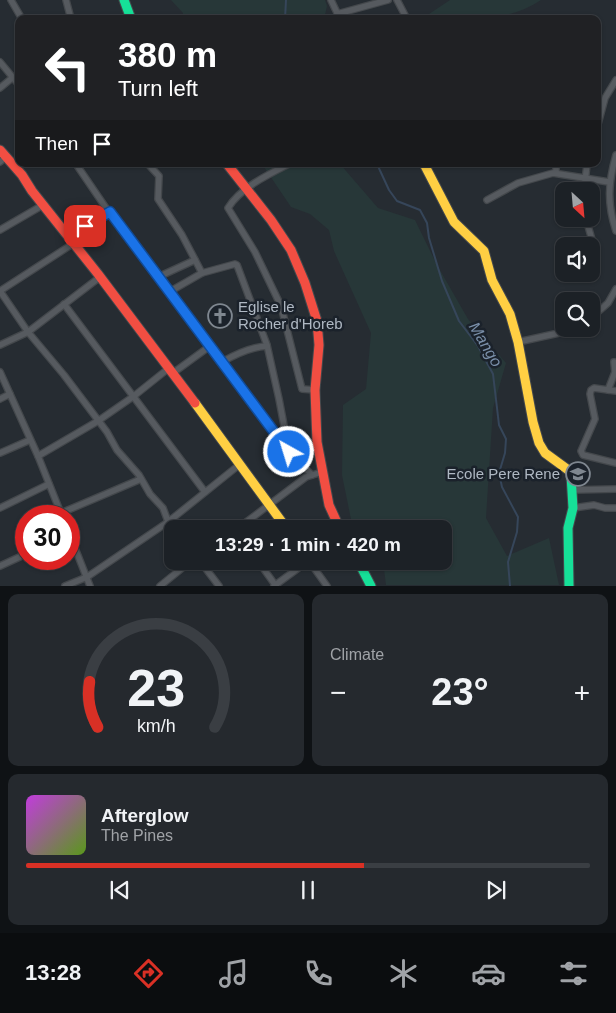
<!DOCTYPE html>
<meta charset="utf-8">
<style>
:root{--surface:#1c2126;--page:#25292e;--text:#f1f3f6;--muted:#a0a3a7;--line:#3a3e43;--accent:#d93025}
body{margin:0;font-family:Helvetica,sans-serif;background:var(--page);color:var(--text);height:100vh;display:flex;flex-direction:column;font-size:19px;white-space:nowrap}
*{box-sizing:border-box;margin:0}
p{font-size:16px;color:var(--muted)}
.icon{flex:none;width:28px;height:28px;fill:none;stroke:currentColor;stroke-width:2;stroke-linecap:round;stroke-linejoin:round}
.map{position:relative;height:586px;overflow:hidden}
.details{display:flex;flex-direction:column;gap:8px;padding:8px;background:#0f1215;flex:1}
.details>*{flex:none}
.guide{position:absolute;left:15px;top:15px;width:586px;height:152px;border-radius:10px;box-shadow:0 1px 4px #0004,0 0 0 1px var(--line);background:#202124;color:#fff;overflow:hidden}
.needle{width:32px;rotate:154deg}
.fabs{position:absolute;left:555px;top:182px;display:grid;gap:10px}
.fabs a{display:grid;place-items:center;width:45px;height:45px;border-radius:10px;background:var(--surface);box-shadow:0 1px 4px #0004,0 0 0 1px var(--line);font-size:25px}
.speed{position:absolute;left:15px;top:505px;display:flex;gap:10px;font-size:25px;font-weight:700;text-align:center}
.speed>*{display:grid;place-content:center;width:65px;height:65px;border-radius:50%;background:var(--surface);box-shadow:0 1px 4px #0004,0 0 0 1px var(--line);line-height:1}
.speed .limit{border:8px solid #d22;background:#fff;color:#111}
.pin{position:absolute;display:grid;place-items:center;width:42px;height:42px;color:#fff;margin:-21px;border-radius:10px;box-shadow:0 2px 8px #0006}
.me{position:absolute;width:55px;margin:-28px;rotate:321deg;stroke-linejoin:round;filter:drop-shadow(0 0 4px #0008)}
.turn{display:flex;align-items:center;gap:18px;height:105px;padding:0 20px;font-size:22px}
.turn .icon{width:65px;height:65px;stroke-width:2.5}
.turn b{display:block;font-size:35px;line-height:42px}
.then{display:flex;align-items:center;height:48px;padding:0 20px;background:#0003;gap:10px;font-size:19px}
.big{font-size:38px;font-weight:700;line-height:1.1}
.details .card{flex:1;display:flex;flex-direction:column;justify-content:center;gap:8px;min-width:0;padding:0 18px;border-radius:10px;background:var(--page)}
.details .dial{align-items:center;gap:0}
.dial svg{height:130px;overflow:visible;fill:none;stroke:var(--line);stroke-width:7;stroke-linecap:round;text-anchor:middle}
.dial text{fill:var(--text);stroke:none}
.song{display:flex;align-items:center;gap:15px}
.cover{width:60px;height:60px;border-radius:8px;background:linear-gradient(135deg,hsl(290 70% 55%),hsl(90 70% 35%))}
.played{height:5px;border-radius:2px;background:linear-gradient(90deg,var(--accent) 60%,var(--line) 60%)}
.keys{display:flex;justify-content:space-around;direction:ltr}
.heat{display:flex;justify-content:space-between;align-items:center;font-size:28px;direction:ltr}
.details .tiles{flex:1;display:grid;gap:8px;grid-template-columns:1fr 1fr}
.card:last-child{grid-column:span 2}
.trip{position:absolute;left:164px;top:520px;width:288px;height:50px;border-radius:10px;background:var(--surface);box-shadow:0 1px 4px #0004,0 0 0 1px var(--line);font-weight:700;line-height:50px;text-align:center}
.tabs{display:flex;height:80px;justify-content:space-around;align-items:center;background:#0b0d0f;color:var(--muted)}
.tabs .icon{width:35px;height:35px}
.tabs .current{color:var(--accent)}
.tabs b{font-size:22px;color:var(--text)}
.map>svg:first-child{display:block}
.green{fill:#273738}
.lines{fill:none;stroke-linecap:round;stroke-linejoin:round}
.stream{stroke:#36465a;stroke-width:2}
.street-casing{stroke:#44484c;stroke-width:8}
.fast-casing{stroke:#44484c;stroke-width:11}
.slow-casing{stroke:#44484c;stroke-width:11}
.jam-casing{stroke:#44484c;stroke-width:11}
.street{stroke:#565a5f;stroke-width:5.5}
.fast{stroke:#16e098;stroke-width:9}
.slow{stroke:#ffcf43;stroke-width:9}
.jam{stroke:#f24e42;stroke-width:9}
.route-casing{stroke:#114b97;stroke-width:12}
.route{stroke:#1a73e8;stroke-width:9}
.labels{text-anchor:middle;stroke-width:5;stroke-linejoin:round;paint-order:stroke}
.poi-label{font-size:15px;fill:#afb8c3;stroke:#1b222b;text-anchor:start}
.water-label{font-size:16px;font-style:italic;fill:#7a8fa9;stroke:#1b222b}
</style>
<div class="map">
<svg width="616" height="586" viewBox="0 0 616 586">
<rect width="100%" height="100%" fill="#262c32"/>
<!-- green -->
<g class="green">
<path d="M171 0H325L327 6 324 19H183V13Z"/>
<path d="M450 0H541C502 26 452 19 407 19L426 16Z"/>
<path d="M262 164H340L378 208 415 220 437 265 468 319 506 363 493 408 486 518 507 556 549 538 559 585H386L383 561H442V529H353L342 475 343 405 366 389 371 333 334 251 329 230 310 214 291 207Z"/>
</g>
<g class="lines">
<!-- stream -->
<g class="stream">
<path d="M285 19 286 0"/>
<path d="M377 164 389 190 397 201 420 210 427 223 429 238 442 281 459 321 478 346 493 374 499 425 506 439 505 453 499 473 502 487 518 517 517 532 508 562 510 586"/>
</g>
<!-- street casing -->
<g class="street-casing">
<g id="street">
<path d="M11 0 22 19"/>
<path d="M66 0 71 19"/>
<path d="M331 0 340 19"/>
<path d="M397 0 407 19"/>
<path d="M337 14 388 0"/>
<path d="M0 62 19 85"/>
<path d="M0 88 12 78"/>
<path d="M598 124 605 98 616 80"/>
<path d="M616 155C608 183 607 204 616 231"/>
<path d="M0 162 6 157"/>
<path d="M76 164 106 208 210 346 283 446 312 475"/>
<path d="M148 164 159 176 158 199 182 235 202 273"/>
<path d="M289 164C269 174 240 188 228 208L255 252 281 306 302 389 315 390"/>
<path d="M556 173V164"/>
<path d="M584 191 587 164"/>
<path d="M487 200 518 183 553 173 609 182"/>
<path d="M586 219 597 257"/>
<path d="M0 230 43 205"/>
<path d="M71 240 88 224 110 212"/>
<path d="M158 277 195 260"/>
<path d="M0 291 28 332 64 375 107 432 117 450 139 475 150 494 163 508 172 532"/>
<path d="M0 291 74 243"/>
<path d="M169 292 202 273 235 264 237 265 267 345 279 399 289 452"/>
<path d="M64 304 205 492"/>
<path d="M591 318 608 303 616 289"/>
<path d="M518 342 577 329"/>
<path d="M0 345 28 332 100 277"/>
<path d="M222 362C236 354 251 347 267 346"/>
<path d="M0 372 38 456 62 516"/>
<path d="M173 373 210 346"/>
<path d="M608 390 615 372 614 362"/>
<path d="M616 391 594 388 591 390 590 394 595 419 581 451 583 455 616 463"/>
<path d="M0 399 10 394"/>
<path d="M0 453 30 440"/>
<path d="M38 456 98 421 134 396 169 368"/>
<path d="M573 490 616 489"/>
<path d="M0 508 49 484"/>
<path d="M573 508 594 505 605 508H616"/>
<path d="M61 513 141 479"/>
<path d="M237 529 306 477 322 472"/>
<path d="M69 533 90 586"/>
<path d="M200 561 219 586"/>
<path d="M258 561 276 586"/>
<path d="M309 561 327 586"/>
<path d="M0 566 26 554"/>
<path d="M65 586 87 577 168 522 239 465"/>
<path d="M160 586 191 561"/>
<path d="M274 586 308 561"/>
</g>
</g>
<!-- fast casing -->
<g class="fast-casing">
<g id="fast">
<path d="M124 0 131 19"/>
<path d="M358 561 371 586"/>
<path d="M569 586 568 528 573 508 571 475"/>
</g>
</g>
<!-- slow casing -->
<g class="slow-casing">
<g id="slow">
<path d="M424 164 454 222 484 251 492 280 510 314 518 342 533 422 539 443 545 453 571 472V475"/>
<path d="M195 403 287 529"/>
</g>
</g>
<!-- jam casing -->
<g class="jam-casing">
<g id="jam">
<path d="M0 150 22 175 32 191 98 274 195 403"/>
<path d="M227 164 271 220 291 250 305 283 317 321 319 345 315 390 317 442 329 505 340 529"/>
</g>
</g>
<!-- street -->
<use href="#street" class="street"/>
<!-- fast -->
<use href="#fast" class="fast"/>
<!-- slow -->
<use href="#slow" class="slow"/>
<!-- jam -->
<use href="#jam" class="jam"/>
</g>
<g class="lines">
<!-- route casing -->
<g class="route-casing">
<path id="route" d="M85 226 110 212 289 452"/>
</g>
<!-- route -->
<use href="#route" class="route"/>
</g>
<!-- icons -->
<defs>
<g id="church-ring" transform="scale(1.25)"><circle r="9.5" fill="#1b222b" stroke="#7f8790" stroke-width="1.5"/><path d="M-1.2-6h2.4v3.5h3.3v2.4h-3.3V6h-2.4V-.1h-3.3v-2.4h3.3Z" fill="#7f8790"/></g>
<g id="school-ring" transform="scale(1.25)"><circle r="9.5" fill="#1b222b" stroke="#7f8790" stroke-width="1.5"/><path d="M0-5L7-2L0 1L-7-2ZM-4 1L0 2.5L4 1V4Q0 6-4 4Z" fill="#7f8790"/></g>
</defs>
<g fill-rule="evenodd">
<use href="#church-ring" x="220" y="316"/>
<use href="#school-ring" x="578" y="474"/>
</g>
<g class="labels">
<!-- poi labels -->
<g class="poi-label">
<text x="238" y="312">Eglise le<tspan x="238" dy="17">Rocher d'Horeb</tspan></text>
<text x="560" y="479" text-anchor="end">Ecole Pere Rene</text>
</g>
<!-- water labels -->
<g class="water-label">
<text transform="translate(486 344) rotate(59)" y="6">Mango</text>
</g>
</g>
</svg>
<div class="fabs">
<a><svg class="needle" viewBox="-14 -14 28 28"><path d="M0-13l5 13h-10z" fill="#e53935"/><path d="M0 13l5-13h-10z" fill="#a0a3a7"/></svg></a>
<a><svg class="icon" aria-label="sound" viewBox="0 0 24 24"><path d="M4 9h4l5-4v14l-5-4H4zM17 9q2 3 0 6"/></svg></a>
<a><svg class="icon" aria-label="search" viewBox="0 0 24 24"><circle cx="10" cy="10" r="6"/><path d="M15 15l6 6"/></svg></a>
</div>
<div class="speed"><div class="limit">30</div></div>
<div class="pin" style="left:85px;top:226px;background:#d93025"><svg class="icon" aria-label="arrive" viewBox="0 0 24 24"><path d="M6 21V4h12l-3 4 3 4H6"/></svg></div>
<svg class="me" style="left:289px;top:452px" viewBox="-20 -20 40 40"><circle r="17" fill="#1a73e8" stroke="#fff" stroke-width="3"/><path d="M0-11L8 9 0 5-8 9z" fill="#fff"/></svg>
<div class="trip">13:29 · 1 min · 420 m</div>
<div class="guide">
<div class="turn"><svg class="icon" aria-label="left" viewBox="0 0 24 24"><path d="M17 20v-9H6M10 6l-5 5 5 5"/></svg><div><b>380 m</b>Turn left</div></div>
<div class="then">Then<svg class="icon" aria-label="arrive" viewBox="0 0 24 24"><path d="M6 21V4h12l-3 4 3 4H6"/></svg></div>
</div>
</div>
<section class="details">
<div class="tiles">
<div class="card dial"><svg viewBox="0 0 100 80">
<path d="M14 69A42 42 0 1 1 86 69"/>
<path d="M14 69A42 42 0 0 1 9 41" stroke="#d93025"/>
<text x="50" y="56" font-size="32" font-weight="700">23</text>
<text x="50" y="72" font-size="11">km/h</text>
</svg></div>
<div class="card"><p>Climate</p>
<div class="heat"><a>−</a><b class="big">23°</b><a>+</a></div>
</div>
<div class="card">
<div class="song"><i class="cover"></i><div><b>Afterglow</b><p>The Pines</p></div></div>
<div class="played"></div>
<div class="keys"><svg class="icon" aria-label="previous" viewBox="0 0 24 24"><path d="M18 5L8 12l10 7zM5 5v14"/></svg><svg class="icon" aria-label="pause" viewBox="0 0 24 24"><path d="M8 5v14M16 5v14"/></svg><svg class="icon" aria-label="next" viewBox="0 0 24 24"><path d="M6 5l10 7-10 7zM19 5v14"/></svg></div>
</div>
</div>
</section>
<nav class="tabs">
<b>13:28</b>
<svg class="icon current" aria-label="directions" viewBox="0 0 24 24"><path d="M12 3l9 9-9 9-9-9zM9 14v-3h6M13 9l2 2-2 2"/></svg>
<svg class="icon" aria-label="music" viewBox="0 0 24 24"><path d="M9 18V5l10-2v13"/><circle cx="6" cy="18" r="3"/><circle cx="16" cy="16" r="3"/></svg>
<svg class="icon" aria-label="phone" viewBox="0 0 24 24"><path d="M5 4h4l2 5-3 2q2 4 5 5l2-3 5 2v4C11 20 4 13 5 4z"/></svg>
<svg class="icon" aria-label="climate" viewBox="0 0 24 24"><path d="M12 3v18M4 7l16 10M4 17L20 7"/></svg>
<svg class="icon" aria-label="car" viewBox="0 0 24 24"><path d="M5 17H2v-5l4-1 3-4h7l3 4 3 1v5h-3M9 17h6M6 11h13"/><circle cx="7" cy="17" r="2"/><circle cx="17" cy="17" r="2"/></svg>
<svg class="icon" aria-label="filters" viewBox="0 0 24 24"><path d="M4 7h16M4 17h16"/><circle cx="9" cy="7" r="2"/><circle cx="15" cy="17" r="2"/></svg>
</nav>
